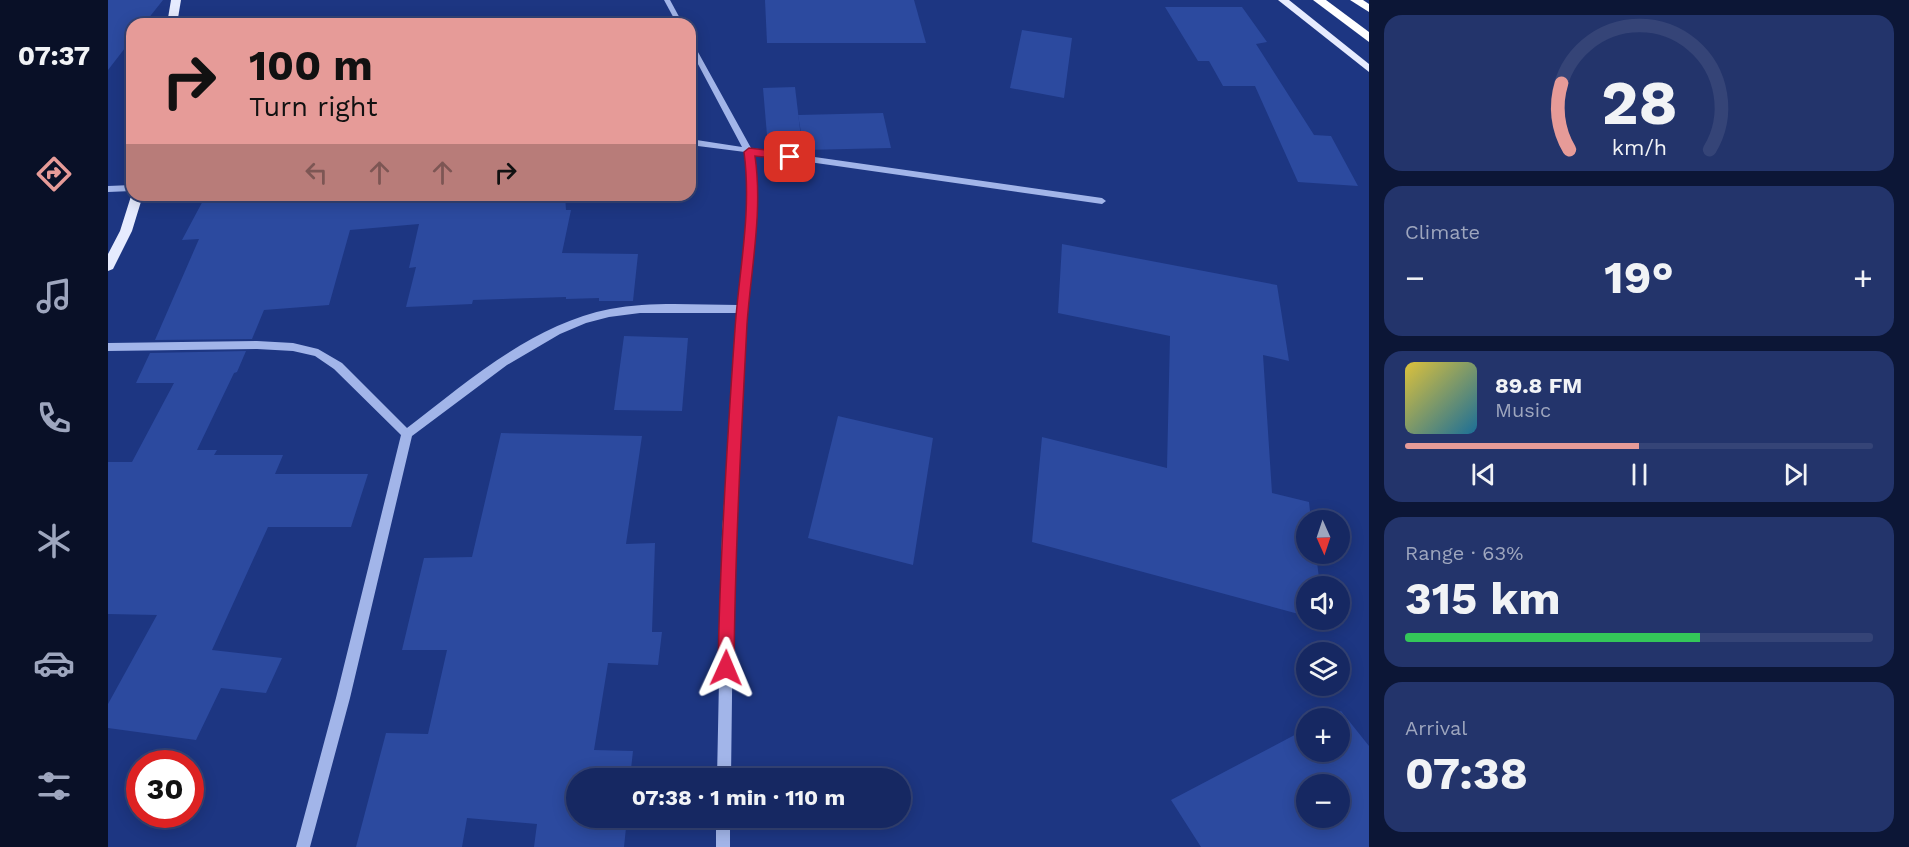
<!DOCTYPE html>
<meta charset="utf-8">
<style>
:root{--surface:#162862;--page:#23346b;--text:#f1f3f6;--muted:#9ea6be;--line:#354477;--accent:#e69b98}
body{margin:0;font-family:"Work Sans",sans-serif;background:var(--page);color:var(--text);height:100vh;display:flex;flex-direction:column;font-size:22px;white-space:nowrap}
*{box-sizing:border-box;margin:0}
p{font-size:20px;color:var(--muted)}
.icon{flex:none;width:33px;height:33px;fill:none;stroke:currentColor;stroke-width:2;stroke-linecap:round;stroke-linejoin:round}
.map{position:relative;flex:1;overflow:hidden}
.side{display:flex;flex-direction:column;gap:15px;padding:15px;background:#0c1636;width:540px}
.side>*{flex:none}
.hud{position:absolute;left:18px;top:18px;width:570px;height:183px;border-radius:18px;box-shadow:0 3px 15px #0003,0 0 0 2px var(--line);background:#e69b98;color:#111;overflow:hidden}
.needle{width:39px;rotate:177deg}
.buttons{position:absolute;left:1188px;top:510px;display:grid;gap:12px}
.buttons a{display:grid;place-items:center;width:54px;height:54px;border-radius:50%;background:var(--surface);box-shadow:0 3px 15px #0003,0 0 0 2px var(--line);font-size:30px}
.speed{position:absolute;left:18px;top:750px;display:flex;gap:12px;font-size:30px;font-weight:700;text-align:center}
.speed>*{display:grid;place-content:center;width:78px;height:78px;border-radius:50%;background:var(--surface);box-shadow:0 3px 15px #0003,0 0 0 2px var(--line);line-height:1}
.speed .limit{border:9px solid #d22;background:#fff;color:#111}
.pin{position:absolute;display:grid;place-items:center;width:51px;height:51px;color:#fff;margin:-26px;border-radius:12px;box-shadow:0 3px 9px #0006}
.me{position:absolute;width:66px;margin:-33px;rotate:1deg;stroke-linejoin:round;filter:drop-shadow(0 0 4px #0008)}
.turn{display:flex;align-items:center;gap:21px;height:126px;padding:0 24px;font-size:27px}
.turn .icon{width:78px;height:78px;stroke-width:2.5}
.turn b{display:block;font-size:42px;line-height:51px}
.lanes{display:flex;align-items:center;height:57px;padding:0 24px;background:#0003;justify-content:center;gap:30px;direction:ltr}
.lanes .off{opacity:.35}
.big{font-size:45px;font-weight:700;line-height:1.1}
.side .card{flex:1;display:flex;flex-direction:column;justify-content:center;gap:9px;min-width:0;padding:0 21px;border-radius:18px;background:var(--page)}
.side .dial{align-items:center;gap:0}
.dial svg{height:156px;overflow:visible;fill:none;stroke:var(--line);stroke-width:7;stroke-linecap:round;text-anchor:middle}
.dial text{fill:var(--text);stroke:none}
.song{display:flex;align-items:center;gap:18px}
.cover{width:72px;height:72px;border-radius:9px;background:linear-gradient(135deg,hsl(50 70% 55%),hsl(200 70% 35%))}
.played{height:6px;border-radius:3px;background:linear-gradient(90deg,var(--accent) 50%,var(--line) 50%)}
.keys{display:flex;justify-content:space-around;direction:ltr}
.heat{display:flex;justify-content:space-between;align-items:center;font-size:33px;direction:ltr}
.charge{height:9px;border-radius:4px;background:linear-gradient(90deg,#34c759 63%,var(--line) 0)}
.trip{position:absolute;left:458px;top:768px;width:345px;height:60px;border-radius:30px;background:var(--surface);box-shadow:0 3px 15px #0003,0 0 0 2px var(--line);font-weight:700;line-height:60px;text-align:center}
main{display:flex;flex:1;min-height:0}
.dock{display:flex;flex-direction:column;width:108px;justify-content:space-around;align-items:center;background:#091027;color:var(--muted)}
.dock .icon{width:42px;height:42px}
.dock .active{color:var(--accent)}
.dock b{font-size:27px;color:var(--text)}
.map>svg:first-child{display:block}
.building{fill:#2c4a9f;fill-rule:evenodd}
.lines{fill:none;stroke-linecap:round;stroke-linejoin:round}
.minor{fill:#a2b5e9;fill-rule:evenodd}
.major{fill:#e6ebfe;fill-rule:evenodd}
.highway{fill:#fff;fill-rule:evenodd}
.route{fill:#e11d48;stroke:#92132f;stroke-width:1.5}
</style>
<main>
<nav class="dock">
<b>07:37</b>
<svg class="icon active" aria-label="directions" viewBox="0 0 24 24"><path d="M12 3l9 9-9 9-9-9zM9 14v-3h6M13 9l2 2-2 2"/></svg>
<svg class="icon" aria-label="music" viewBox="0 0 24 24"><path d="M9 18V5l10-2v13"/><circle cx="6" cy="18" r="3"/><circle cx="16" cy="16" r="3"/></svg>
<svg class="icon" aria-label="phone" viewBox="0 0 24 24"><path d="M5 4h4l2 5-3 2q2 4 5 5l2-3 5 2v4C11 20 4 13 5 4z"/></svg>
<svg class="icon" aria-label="climate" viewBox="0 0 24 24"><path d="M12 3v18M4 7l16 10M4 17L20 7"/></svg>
<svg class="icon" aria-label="car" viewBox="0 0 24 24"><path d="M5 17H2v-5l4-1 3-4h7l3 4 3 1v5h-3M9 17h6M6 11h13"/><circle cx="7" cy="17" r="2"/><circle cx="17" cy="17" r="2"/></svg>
<svg class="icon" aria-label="filters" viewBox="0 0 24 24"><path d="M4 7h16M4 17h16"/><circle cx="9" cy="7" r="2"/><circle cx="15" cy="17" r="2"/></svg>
</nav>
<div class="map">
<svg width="1261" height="847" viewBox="0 0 1261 847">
<rect width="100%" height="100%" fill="#1d3682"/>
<!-- building -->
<g class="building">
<path d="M0 0H55L36 24H24V39L0 70Z"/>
<path d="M657 0H806L818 43H659Z"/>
<path d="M1057 7H1134L1159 42 1148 44 1206 135 1223 136 1250 186 1190 182 1147 86H1115L1101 61H1090Z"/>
<path d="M914 30 964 38 956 98 902 88Z"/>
<path d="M687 87 694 146 660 147 655 88Z"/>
<path d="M775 113 783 148 696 150 690 115Z"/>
<path d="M98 195H457L458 210H463L454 253 530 254 525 301H491V298L458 299V297L365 300 364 304 298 307 308 267 301 268 311 224 242 230 221 305 156 310 144 339 47 340 91 239 74 240Z"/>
<path d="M954 244 1169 285 1181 361 1155 355 1164 493 1201 502 1203 520H1198V554H1208L1212 586H1198V616L924 542 934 437 1059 468 1062 336 950 313Z"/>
<path d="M516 336 580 338 574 411 506 410Z"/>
<path d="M138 351 129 372 126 373 89 450H109L106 455H175L167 474H260L243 527H160L104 650 174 658 158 693 113 688 88 740 0 728V704L49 615 0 614V462H24L66 383H28L42 353Z"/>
<path d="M730 416 825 438 805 565 700 538Z"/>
<path d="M393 433 534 436 518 544 547 543 544 632H554L550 665 500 663 486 750 525 751 522 778H468V818H519L516 847H426L429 824 359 818 354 847H248L278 733 320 734 339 650H294L316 558 364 557Z"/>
<path d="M1233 711 1261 746V847H1093L1063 800 1198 729V752H1232V718H1219ZM1198 784H1232V818H1198Z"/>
</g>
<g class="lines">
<!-- minor -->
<g class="minor">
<path d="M556 0H562L575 24H569Z"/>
<path d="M582 41 585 43 643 148 994 198 998 201 994 204 645 154 649 179 646 254 639 309 626 534 623 778H609L614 534 629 313H532L501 317 478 323 452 334 399 365 304 436 242 698 202 847H188L228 698 293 435 226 369 207 356 185 351 149 349 0 351V343L149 341 185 343 210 349 234 363 299 428C360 381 425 324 502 309 544 301 588 305 630 305 637 255 644 203 637 152L582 145V139L634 147 582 49Z"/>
<path d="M24 185V191L0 192V186Z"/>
<rect x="608" y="818" width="14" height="29"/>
</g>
<!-- major -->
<g class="major">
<path d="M63 0H73L69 24H59Z"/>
<path d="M1170 0H1181L1261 64V72Z"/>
<path d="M24 193 35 195 24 231 5 269 0 271V254L12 231Z"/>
</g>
<!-- highway -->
<g class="highway">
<path d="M1205 0H1218L1261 32V42Z"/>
<path d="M1242 0H1255L1261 4V12Z"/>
</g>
</g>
<!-- route -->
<path class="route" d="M641 148 682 153 687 157 682 160 647 156C655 212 643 268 639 324 633 439 627 553 626 668L624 673 618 676 612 673 610 668C612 554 619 442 627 329 631 270 644 212 636 152Z"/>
</svg>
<div class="buttons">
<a><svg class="needle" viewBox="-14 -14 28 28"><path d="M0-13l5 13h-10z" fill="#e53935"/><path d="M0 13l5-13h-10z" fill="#9ea6be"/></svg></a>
<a><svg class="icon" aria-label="sound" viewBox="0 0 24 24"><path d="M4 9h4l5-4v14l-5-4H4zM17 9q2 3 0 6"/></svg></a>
<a><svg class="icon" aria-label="layers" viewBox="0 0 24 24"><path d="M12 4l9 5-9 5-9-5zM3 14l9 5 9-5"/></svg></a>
<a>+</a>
<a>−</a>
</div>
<div class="speed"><div class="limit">30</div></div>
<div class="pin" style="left:682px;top:157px;background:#d93025"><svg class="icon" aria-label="arrive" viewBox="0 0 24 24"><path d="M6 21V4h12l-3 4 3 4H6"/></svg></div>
<svg class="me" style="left:618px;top:668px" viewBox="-20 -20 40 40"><path d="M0-17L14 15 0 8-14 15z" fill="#e11d48" stroke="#fff" stroke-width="4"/></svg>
<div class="trip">07:38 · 1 min · 110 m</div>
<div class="hud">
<div class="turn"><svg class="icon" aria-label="right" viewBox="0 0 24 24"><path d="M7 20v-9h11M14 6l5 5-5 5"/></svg><div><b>100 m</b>Turn right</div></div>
<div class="lanes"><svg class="icon off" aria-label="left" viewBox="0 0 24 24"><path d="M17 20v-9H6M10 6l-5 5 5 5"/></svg><svg class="icon off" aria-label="ahead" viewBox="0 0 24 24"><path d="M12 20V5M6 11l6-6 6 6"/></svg><svg class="icon off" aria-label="ahead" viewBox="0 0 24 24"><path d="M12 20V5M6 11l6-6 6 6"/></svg><svg class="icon" aria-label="right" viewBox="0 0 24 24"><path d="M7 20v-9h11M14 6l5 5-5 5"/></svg></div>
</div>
</div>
<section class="side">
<div class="card dial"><svg viewBox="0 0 100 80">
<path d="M14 69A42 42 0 1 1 86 69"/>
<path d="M14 69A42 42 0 0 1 10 35" stroke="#e69b98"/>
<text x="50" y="56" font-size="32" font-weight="700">28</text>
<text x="50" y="72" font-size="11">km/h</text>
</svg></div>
<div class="card"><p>Climate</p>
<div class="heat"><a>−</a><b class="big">19°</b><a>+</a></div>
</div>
<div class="card">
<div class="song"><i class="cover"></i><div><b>89.8 FM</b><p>Music</p></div></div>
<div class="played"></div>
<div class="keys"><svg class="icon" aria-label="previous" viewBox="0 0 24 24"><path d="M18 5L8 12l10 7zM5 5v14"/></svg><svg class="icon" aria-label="pause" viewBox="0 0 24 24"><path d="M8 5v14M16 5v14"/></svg><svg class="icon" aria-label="next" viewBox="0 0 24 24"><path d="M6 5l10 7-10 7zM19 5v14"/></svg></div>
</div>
<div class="card"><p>Range · 63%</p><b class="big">315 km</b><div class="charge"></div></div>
<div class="card"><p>Arrival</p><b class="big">07:38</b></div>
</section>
</main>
